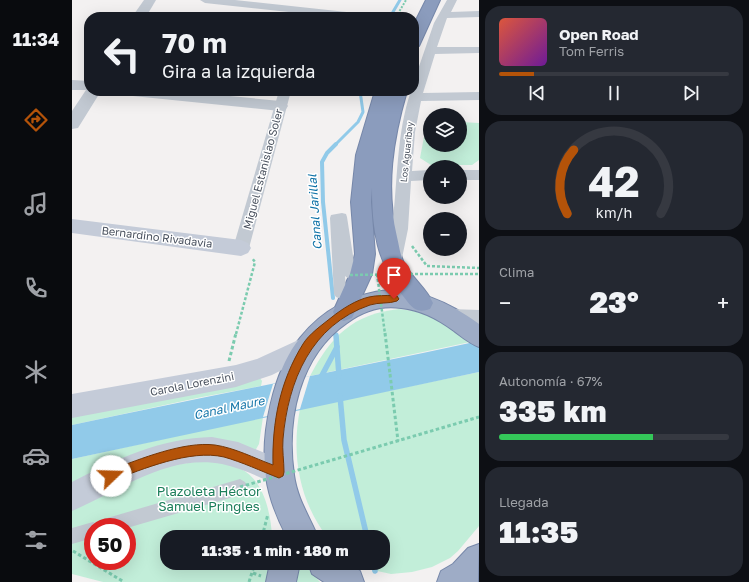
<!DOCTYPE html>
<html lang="es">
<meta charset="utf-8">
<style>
:root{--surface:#171b24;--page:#242831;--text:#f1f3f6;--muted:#9ea1a6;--line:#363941;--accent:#b45309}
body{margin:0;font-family:"Golos Text",sans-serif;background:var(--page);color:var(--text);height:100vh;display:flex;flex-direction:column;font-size:15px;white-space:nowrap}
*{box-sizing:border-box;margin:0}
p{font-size:13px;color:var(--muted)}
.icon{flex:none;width:22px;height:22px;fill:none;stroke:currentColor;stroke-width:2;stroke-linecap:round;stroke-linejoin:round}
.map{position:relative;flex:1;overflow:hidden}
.sheet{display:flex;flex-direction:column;gap:6px;padding:6px;background:#0d0f14;width:270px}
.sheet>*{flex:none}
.top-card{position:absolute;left:12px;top:12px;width:335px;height:84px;border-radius:16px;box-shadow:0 4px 16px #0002;background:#171b24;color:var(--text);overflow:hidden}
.fabs{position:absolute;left:351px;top:108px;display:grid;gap:8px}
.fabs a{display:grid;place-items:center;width:44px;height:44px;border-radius:50%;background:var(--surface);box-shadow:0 4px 16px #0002;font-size:20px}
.speed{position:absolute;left:12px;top:518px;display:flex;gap:8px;font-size:20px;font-weight:700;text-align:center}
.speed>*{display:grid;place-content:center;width:52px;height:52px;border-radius:50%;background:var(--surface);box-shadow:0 4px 16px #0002;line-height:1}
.speed .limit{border:6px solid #d22;background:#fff;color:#111}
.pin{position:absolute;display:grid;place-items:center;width:34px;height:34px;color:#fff;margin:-41px -17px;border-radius:50% 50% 50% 0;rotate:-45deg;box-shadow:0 0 4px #0007}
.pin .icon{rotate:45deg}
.me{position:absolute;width:44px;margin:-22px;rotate:69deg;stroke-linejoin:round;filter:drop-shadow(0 0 3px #0008)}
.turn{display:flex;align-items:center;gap:14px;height:84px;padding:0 12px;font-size:18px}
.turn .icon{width:52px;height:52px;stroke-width:2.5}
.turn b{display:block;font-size:28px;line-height:34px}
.big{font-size:30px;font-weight:800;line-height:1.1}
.sheet .tile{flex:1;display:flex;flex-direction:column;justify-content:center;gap:6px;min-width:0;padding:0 14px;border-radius:16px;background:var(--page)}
.sheet .dial{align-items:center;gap:0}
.dial svg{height:104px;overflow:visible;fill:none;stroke:var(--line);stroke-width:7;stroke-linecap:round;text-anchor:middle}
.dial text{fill:var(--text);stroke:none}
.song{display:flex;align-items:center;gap:12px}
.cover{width:48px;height:48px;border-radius:6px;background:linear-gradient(135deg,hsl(10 70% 55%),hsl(280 70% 35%))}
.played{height:4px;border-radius:2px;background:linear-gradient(90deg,var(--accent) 15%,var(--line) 15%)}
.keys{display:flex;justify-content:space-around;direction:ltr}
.heat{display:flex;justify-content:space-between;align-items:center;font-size:22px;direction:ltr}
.charge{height:6px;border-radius:3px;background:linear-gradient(90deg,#34c759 67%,var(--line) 0)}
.trip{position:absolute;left:88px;top:530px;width:230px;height:40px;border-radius:16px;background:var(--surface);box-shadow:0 4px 16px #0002;font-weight:800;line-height:40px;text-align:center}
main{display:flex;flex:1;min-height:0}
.tabs{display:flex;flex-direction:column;width:72px;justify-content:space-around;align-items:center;background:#090b0e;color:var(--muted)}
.tabs .icon{width:28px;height:28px}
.tabs .active{color:var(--accent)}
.tabs b{font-size:18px;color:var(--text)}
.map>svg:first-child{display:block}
.green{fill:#c2eed9;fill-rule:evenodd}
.water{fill:#91cae9}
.pier{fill:#f3f1f1}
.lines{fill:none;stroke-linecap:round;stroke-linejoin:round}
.stream-far2{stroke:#91cae9;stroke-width:3}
.stream-far1{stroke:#91cae9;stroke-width:4}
.stream{stroke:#91cae9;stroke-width:5.5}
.trunk-casing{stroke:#7687a9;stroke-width:2}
.motorway-casing{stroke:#7687a9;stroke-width:2}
.path-far2{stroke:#7bcbaf;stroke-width:2;stroke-dasharray:2 1.5;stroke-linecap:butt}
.path-far1{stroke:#7bcbaf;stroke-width:2.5;stroke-dasharray:3 2;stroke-linecap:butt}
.path{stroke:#7bcbaf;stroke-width:3;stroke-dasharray:3.5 2.5;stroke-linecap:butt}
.pedestrian{fill:#c2c9d2;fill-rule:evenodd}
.minor{fill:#c2c9d2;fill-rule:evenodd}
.tertiary{fill:#c2c9d2;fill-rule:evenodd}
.secondary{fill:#c4cbd8;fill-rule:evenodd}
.trunk{fill:#9eacc6;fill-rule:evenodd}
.motorway{fill:#8b9cbd;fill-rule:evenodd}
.path-bridge-far1{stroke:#7bcbaf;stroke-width:2.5;stroke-dasharray:3 2;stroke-linecap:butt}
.path-bridge{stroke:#7bcbaf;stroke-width:3;stroke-dasharray:3.5 2.5;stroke-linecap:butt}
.route{fill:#b45309;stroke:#753606}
.labels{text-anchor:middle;stroke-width:3;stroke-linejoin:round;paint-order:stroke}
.far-street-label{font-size:9px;fill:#49515e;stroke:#fff}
.street-label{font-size:11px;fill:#49515e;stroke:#fff}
.water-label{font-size:12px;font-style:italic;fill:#1274a8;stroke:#fff}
.near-park-label{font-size:13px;fill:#1b7e5a;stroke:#fff}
</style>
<main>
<nav class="tabs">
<b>11:34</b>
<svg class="icon active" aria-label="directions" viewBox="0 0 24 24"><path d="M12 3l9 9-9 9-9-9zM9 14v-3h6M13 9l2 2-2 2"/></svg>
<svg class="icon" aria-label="music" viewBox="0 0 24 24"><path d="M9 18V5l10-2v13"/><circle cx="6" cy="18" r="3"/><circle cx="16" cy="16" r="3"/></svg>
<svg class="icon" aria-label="phone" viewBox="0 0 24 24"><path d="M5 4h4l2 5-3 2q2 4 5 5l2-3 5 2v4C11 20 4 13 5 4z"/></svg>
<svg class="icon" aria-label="climate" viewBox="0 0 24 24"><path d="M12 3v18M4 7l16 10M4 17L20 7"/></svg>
<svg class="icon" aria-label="car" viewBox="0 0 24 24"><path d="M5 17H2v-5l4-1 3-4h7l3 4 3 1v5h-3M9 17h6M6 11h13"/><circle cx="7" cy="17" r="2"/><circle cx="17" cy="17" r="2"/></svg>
<svg class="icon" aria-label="filters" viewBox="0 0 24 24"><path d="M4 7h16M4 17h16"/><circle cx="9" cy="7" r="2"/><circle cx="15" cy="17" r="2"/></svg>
</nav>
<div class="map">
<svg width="407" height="582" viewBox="0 0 407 582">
<rect width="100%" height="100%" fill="#f3f1f1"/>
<!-- green -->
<g class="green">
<path d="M355 121H358V145H388V122L407 123V160L400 165H359L348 158Z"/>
<path d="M327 309 349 312 362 316 398 342 238 376C259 336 281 314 327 309Z"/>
<path d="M407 372V526L386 551 378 558 360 567 340 572 319 574 296 569 284 563H311V537H255C227 500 219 454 228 409Z"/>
<path d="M188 378 190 381 189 386 130 397 0 425V415Z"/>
<path d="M191 417 187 444 183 451 174 449 0 490V459Z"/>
<path d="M139 459C149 463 160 465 169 469 192 480 199 514 200 537H95V563H200L197 582H31L0 574V509L80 469ZM21 527H55V561H21Z"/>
<path d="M228 563H231L248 582H224Z"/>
</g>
<!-- water -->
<path class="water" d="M407 341V372L0 459V425C136 396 272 370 407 341Z"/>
<!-- pier -->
<path class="pier" d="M238 376 228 409 191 417 201 384Z"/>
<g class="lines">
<!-- stream-far2 -->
<g class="stream-far2">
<path d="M318 17 328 0"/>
<path d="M263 145 286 122 291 112 288 91"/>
</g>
<!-- stream-far1 -->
<path class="stream-far1" d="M261 298 251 202 250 162 255 153 264 144"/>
<!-- stream -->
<g class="stream">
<path d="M264 335 267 376"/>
<path d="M248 379 265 347"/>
<path d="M268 396 272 440 295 537"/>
<path d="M301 563 303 571"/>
</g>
<!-- trunk casing -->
<g class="trunk-casing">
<g id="trunk">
<path d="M317 290C350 290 380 304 407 324V347C397 343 390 337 382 331 366 319 349 310 329 308 309 305 291 311 275 323 227 356 214 420 222 475 225 498 237 516 246 537H215C205 518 197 498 194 477 188 435 201 371 228 338 250 310 282 293 317 290Z"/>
<path d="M407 544 406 582H365L369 571 381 564 396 548Z"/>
<path d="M198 563H228L224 582H194Z"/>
<path d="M236 563H276L288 571 292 582H252L240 574Z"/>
</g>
</g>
<!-- motorway casing -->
<g class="motorway-casing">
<g id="motorway">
<path d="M354 0H368L347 46 342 47V24Z"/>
<path d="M303 91H335C321 139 313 187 325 237 327 245 328 255 332 263 340 278 354 288 361 303L358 309C343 314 340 307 331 296 305 262 300 230 300 188L299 202 303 254 300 274 280 318 272 321 264 318 261 312 278 274 283 254 279 202 284 155Z"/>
</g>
</g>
<!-- path-far2 -->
<path class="path-far2" d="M324 17 334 0"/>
<!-- path-far1 -->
<g class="path-far1">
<path d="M340 246 355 266 407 268"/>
<path d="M348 274H407"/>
<path d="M164 334 183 262 180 258"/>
</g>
<!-- path -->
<g class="path">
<path d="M157 361 164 333"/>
<path d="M318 374 326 441"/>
<path d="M190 537 196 514"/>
<path d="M1 551 52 582"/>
<path d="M181 573 189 576"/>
<path d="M177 582 183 563"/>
</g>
<!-- pedestrian -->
<g class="pedestrian">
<path d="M270 213 274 214 275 217 284 275 282 278 278 280 273 276 274 289 285 291 287 294 285 297C279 300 270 300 264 297L262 294 258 218 259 215Z"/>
<path d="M168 479 173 482 176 487 173 492 168 495 55 528 21 527V538L0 544V528L21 522 25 524 26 521 32 519Z"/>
</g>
<!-- minor -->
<g class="minor">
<path d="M128 0H163L293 14 298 17H263L133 3Z"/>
<path d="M375 0H385L379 12 407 11V17L375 18 365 47H407V53L363 54 351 93 407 92V100L349 101 343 132 340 171 358 170V180L339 181 336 229 329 263 327 267 321 269 315 267 313 263C315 251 319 239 320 227 326 182 324 134 339 91H342V81L362 23Z"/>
<path d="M207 91H219L177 248 175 252 169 254 163 252 161 248Z"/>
<rect x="388" y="170" width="19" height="10"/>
<path d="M378 309 407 310V324L378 323 372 321 369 316 372 311Z"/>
</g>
<!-- tertiary -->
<g class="tertiary">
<path d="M72 0H84L74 17H60Z"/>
<path d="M0 80 17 81V91H29L6 128 0 129V111L14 90H0Z"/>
<path d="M53 91H107L208 101 214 103 216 106 214 109 208 111 61 96 56 94Z"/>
</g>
<!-- secondary -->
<g class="secondary">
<path d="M0 219 169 240 176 243 179 248 176 253 169 256 0 233Z"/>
<path d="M235 336 243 339 247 346 243 353 200 375 164 387 0 418V394L164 365 185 359Z"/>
<path d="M140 437 166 442 217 463 221 472 217 481 207 485C188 478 170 468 150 464 95 454 47 491 0 511V482C44 459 90 438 140 437Z"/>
</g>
<!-- trunk -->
<use href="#trunk" class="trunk"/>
<!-- motorway -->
<use href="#motorway" class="motorway"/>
<!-- path-bridge-far1 -->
<g class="path-bridge-far1">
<path d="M305 274 313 334"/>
<path d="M278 275 348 274"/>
</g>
<!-- path-bridge -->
<g class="path-bridge">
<path d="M313 333 318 374"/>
<path d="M168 487 407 417"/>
</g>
</g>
<!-- route -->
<path class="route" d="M322 295 325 296 327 299 325 301C317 304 307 302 298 305 239 325 216 381 211 439 210 450 212 461 212 472L211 476 207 478C189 471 170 462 152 457 118 449 71 469 39 481L35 480 34 476 35 472 39 470C68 459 112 441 143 445 163 448 182 458 201 465 200 422 208 381 231 344 237 334 250 325 260 317 270 309 284 300 297 297 305 295 314 296 322 295Z"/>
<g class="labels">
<!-- far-street labels -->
<g class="far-street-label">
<text transform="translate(335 152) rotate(-84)" y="3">Los Aguaribay</text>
</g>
<!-- street labels -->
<g class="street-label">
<text transform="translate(191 169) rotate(-75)" y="4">Miguel Estanislao Soler</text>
<text transform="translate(85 237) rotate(7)" y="4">Bernardino Rivadavia</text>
<text transform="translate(120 384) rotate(-11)" y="4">Carola Lorenzini</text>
</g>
<!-- water labels -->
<g class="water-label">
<text transform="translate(243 212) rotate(-94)" y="4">Canal Jarillal</text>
<text transform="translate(157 408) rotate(-12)" y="4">Canal Maure</text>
</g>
<!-- near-park labels -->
<g class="near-park-label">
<text x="137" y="496">Plazoleta Héctor<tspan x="137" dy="15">Samuel Pringles</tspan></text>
</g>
</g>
</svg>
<div class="fabs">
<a><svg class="icon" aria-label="layers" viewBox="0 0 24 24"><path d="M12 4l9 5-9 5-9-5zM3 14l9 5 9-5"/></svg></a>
<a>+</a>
<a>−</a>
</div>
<div class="speed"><div class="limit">50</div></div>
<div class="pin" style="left:322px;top:299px;background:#d93025"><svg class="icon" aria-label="arrive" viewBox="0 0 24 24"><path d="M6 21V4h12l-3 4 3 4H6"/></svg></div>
<svg class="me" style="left:39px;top:476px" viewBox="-20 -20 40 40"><circle r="19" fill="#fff"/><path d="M0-13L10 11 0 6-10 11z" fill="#b45309"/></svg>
<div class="trip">11:35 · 1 min · 180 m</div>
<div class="top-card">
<div class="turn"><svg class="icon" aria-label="left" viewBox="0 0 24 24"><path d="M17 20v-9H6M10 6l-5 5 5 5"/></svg><div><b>70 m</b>Gira a la izquierda</div></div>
</div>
</div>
<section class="sheet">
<div class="tile">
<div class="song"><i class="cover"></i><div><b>Open Road</b><p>Tom Ferris</p></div></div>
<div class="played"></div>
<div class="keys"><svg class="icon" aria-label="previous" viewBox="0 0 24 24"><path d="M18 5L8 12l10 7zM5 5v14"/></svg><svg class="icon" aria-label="pause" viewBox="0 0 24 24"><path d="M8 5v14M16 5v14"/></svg><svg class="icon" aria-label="next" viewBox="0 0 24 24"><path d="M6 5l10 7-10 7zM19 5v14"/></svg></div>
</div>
<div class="tile dial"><svg viewBox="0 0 100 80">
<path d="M14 69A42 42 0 1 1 86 69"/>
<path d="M14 69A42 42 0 0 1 19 20" stroke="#b45309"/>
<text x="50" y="56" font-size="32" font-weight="700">42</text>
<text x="50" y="72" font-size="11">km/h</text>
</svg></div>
<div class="tile"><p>Clima</p>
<div class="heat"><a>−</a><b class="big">23°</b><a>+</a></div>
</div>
<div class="tile"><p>Autonomía · 67%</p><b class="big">335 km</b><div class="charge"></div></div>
<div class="tile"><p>Llegada</p><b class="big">11:35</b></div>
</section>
</main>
